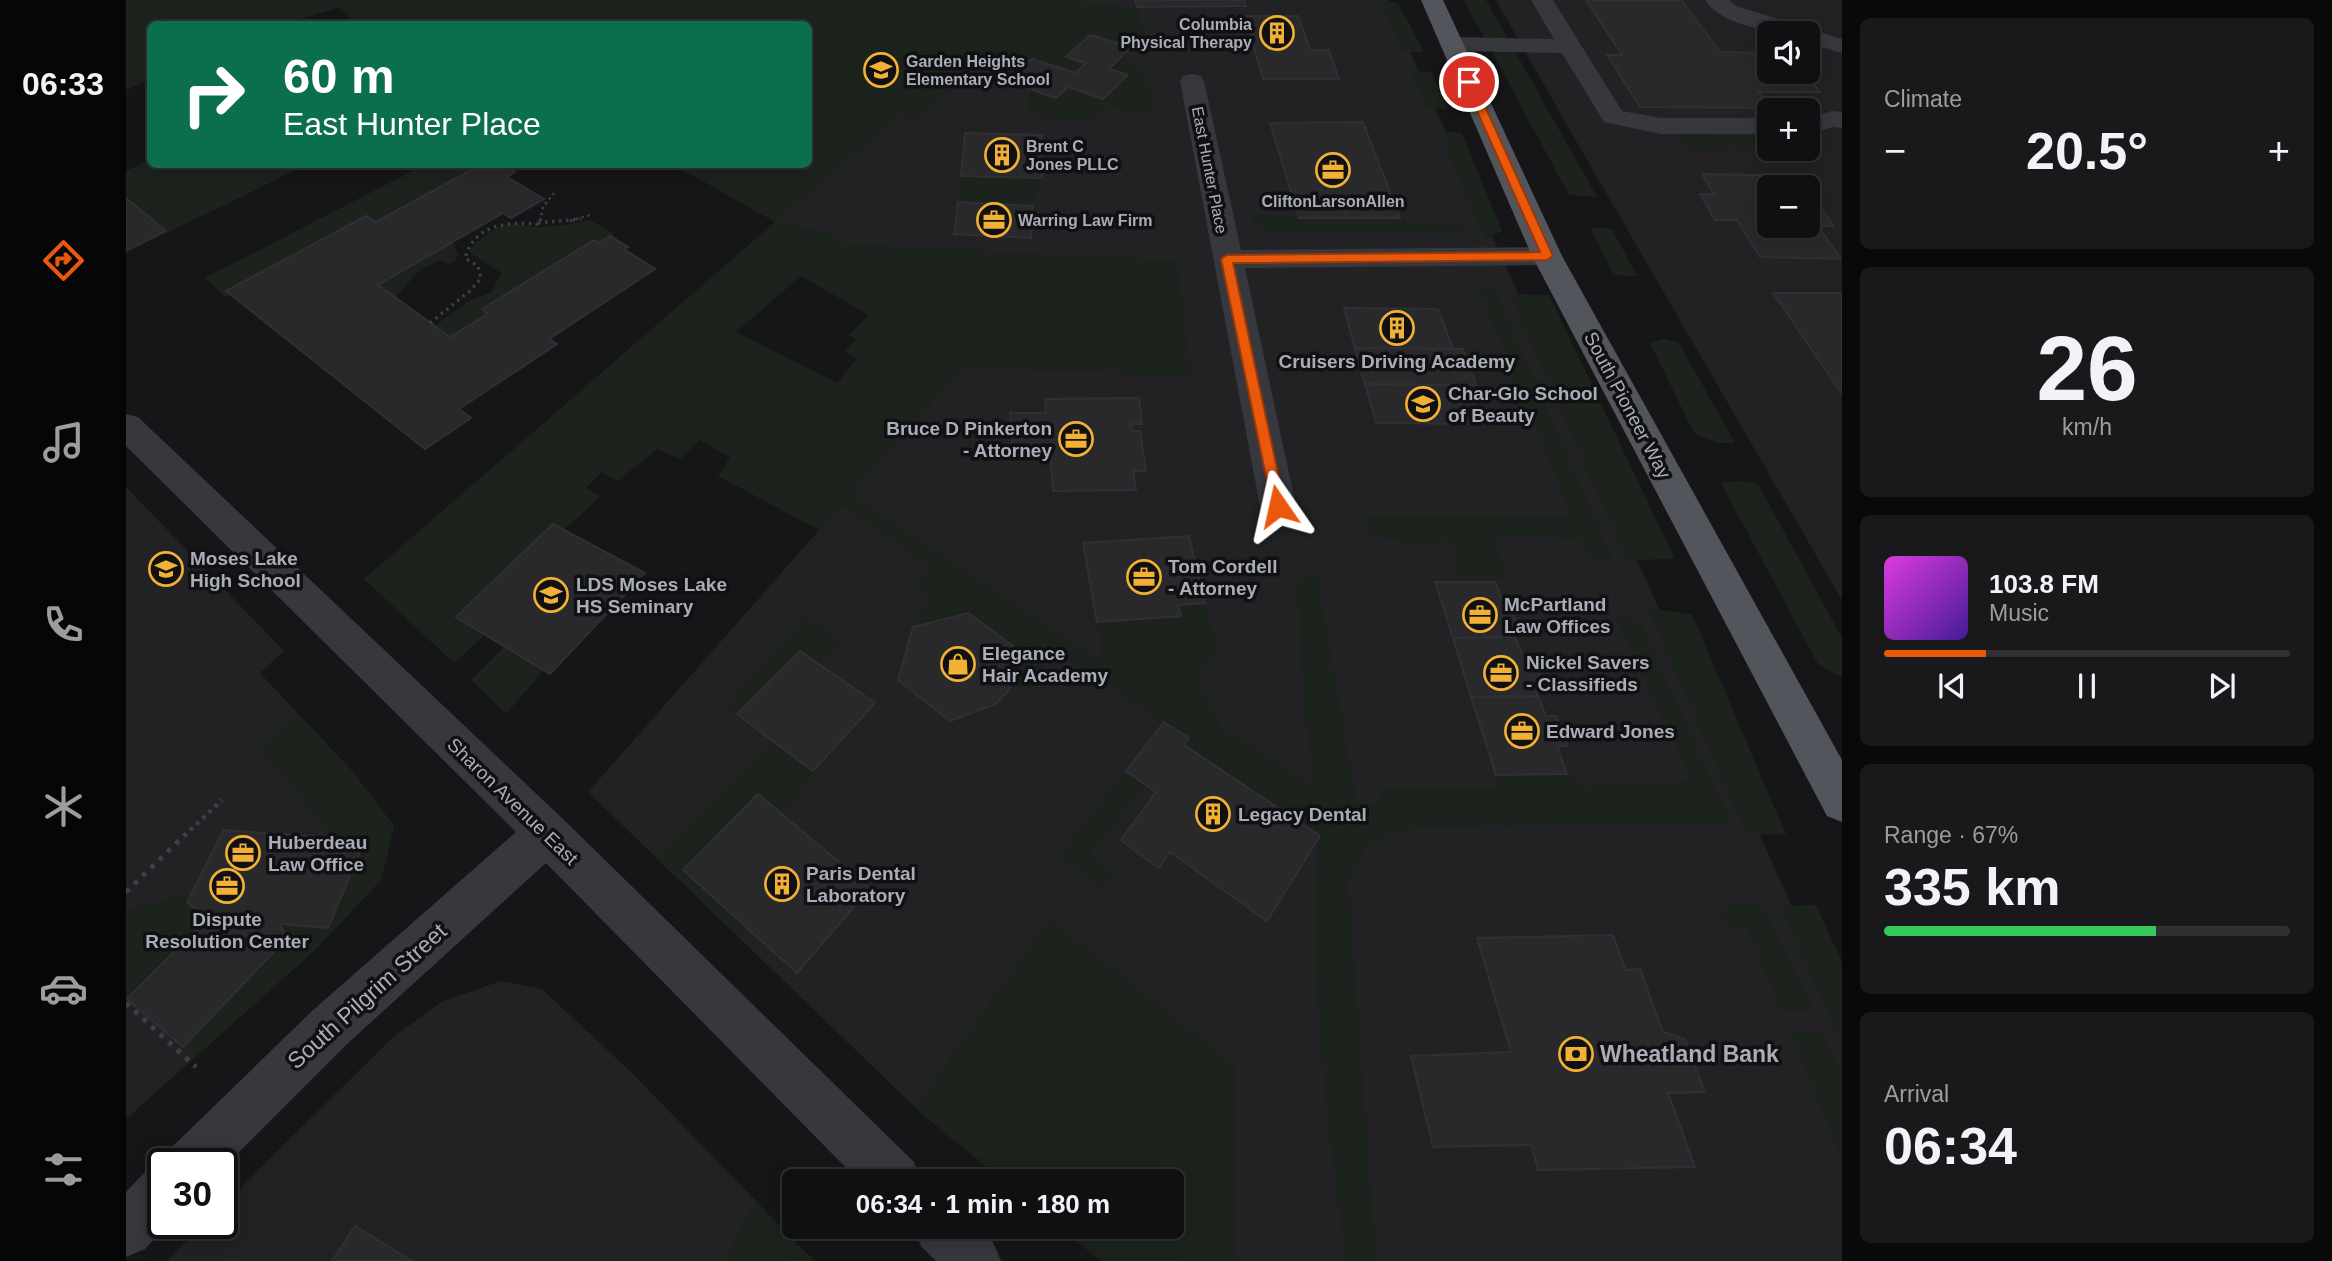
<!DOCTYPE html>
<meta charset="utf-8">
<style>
:root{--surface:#101012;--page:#19191b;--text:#f1f3f6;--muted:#9c9d9f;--line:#303032;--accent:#ea580c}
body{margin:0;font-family:Arial,sans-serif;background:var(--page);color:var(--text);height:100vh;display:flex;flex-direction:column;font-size:26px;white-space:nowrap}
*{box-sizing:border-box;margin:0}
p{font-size:23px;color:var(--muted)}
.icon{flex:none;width:38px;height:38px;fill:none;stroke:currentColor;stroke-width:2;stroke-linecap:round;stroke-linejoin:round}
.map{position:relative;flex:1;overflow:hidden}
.sheet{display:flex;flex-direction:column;gap:18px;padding:18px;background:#09090a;width:490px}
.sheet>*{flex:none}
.guide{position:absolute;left:21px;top:21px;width:665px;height:147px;border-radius:10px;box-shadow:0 4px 18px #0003,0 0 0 2px var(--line);background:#0b6e4f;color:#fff;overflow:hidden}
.buttons{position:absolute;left:1631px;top:21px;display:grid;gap:14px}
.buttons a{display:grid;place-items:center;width:63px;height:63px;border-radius:10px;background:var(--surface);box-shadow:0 4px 18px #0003,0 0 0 2px var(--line);font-size:35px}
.speed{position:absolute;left:21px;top:1148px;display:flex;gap:14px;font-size:35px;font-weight:700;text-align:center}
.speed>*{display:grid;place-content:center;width:91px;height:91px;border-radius:50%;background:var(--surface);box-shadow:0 4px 18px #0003,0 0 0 2px var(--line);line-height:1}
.speed .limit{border:4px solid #111;border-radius:10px;background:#fff;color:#111}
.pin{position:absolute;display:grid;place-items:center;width:60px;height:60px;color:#fff;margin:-30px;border:4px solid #fff;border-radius:50%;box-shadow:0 2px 7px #0007}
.me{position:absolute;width:77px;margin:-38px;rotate:349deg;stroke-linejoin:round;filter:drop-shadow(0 0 5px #0008)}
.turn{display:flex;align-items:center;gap:24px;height:147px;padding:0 21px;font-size:32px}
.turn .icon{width:91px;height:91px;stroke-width:2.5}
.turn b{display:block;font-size:49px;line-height:60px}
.big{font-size:52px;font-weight:600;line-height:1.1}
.sheet .card{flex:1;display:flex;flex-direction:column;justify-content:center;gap:10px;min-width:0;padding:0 24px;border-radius:10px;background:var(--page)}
.sheet .dial{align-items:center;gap:0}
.dial b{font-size:91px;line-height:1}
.song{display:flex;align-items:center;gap:21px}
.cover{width:84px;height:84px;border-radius:10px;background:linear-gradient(135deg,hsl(300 70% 55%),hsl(260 70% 35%))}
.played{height:7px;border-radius:4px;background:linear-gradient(90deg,var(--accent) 25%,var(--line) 25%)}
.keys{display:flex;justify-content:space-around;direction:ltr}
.heat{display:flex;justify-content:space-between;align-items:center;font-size:38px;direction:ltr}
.charge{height:10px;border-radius:5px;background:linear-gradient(90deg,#34c759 67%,var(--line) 0)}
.trip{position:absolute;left:656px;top:1169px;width:402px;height:70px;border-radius:10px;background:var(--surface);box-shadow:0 4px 18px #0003,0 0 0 2px var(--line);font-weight:600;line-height:70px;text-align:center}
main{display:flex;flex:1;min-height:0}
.menu{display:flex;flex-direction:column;width:126px;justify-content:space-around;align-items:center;background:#060607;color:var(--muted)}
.menu .icon{width:49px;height:49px}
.menu .selected{color:var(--accent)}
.menu b{font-size:32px;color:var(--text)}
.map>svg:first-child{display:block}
.built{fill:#222225;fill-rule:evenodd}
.green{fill:#1c231d;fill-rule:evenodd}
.building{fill:#29292c;stroke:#303034;stroke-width:2}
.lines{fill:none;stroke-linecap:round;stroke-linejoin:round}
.path-far3{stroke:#3d3f44;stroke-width:2.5;stroke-dasharray:2.5 3.5;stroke-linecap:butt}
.path-far2{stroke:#3d3f44;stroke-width:3.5;stroke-dasharray:2.5 4.5;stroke-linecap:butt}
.path-far1{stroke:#3d3f44;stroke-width:4.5;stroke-dasharray:3.5 5;stroke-linecap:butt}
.path{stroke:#3d3f44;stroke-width:5;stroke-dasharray:4.5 7;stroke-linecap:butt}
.minor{fill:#37383d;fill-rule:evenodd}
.major{fill:#53555c;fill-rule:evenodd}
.route{fill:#ea580c;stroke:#983908;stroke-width:2}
.labels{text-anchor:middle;stroke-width:7;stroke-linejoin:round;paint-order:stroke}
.far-poi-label{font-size:16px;font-weight:bold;fill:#a8adb8;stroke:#111113;text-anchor:start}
.far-street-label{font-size:16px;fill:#a8adb8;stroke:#111113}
.poi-label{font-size:19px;font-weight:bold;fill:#a8adb8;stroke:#111113;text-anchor:start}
.street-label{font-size:19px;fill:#a8adb8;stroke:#111113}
.near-street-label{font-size:23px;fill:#a8adb8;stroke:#111113}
.near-poi-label{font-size:23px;font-weight:bold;fill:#a8adb8;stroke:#111113;text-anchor:start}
</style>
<main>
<nav class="menu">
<b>06:33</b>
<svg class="icon selected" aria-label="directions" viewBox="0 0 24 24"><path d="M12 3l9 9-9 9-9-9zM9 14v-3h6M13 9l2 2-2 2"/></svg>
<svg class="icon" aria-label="music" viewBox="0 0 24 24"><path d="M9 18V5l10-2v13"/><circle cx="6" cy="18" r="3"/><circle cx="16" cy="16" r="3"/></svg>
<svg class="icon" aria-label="phone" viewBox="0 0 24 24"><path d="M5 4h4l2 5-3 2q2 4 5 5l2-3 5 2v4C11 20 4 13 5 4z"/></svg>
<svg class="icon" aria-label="climate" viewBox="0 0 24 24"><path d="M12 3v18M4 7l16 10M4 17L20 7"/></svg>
<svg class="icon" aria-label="car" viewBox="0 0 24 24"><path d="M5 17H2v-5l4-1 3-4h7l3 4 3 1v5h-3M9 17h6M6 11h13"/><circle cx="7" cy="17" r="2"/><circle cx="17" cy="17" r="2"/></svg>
<svg class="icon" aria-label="filters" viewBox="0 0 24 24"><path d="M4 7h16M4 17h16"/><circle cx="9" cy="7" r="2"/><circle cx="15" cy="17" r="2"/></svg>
</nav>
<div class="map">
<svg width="1716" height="1261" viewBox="0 0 1716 1261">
<rect width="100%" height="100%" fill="#161618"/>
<!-- built -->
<g class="built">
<path d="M261 0H1261L1716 1019V1261H975L933 1227H1046V1181H878L797 1115 462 792 836 368 649 222 682 164V24Z"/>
<path d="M1370 0H1716V600L1446 134ZM1643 33H1682V72H1643ZM1643 110H1682V149H1643ZM1643 187H1682V226H1643Z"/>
<path d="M0 487 158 651 134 673 227 772 268 826 255 880 189 950 0 1119Z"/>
<path d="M375 981 416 989 506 1073 688 1261H41L79 1223H96V1206L267 1037 317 1001Z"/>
</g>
<!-- green -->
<g class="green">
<path d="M0 0H922L1011 7 1021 40 1005 47 964 35 941 56 960 63 949 73 906 59 893 70 860 56 791 121 775 115 650 222 699 232 716 243 1051 261 1066 376 836 368 725 494 976 661 971 622 1052 605 1079 603 1092 651 1071 676 1096 727 1188 787 1178 707 1171 582 1190 571 1231 802 1252 806 1254 788 1372 787 1370 775 1441 774 1451 777 1455 787 1565 781 1490 616 1513 619 1606 825 1293 827 1243 843 1222 879 1250 1261H1219C1203 1120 1179 978 1194 836L1058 745 1062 738 924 650 902 694 884 684 891 649 842 613 787 627 805 599 790 586 806 569 715 505 693 530 592 476 604 457 573 440 554 459 531 449 492 481 476 472 460 488 475 496 438 530 427 524 330 617 359 635 328 663 238 579 649 222 548 165 682 164V24H231L212 8 157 24H24V80L0 90ZM675 276 743 315 722 335 730 339 719 352 731 359 711 383 610 332Z"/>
<path d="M1338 0H1360L1471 197 1443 195Z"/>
<path d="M1255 2 1272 3 1298 52H1276Z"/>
<path d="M996 56 1013 61 1009 66 1023 77 1025 112 984 108 963 120 906 117 901 112 904 89 930 98 942 87 1001 75 983 69Z"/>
<path d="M1284 71 1305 72 1322 109 1300 108Z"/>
<path d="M1313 131 1336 133 1376 231 1359 240Z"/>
<path d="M1551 135 1637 136 1643 149H1647L1561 150Z"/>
<path d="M24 160V164L180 165 41 233 0 199V171Z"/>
<path d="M298 165H356L250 222 240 216 101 290 104 294 100 297 79 278Z"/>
<path d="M835 176 916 178 907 206 832 202Z"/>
<path d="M1123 213 1173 218H1274L1281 222 1338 226 1346 234 1145 233 1129 227Z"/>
<path d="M464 220 488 234 473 243 467 240 356 309 362 314 324 337 309 326 341 302 366 292 375 273 343 252C353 239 370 224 388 224 395 224 402 227 410 227 429 227 445 224 464 220Z"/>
<path d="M1473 228 1486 229 1511 276 1488 275 1465 229Z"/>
<path d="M327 242 332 255 328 262 323 264 313 260 294 270 269 297 252 285Z"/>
<path d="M1352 288 1369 290 1488 562C1471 561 1462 555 1454 540L1368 535 1380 577 1369 582H1334L1327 541 1280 543 1238 533 1235 515 1446 517Z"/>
<path d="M1383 294 1423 295 1549 559 1501 560Z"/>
<path d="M1538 339 1553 343 1609 443H1592L1568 433 1524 343Z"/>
<path d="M1613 481 1632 484 1716 638V677L1692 664 1595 483Z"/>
<path d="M1522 609 1566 614 1660 835 1620 834Z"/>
<path d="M680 616 715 641 696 666 674 652 611 714 597 710Z"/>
<path d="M378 647 418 670 380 714 345 680Z"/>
<path d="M170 711 227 772 268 826 255 880 189 950 68 1058 57 1047 161 939 154 924 238 840 207 837 134 748Z"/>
<path d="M648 742 692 774 655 814 621 927 613 937 529 857Z"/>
<path d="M1000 771 1021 785 965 852 989 874 976 890 933 855Z"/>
<path d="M66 893 61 902 82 918 1 999 0 909Z"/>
<path d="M1597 905 1637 906 1690 1013H1656L1620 927 1595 925Z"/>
<path d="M1690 905 1716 962V1045L1653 906Z"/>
<path d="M923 918 1110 1065 1111 1261H975L933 1227H1046V1181H878L789 1108Z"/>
<path d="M1664 1033 1698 1034 1716 1077V1161Z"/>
<path d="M629 1201 688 1261H598Z"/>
</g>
<!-- building -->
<g class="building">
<path d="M1009 0H1118L1120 6 1011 7Z"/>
<path d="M1460 0H1555L1594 52 1643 53V72H1677L1694 92H1632L1645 108 1514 107 1481 55H1496Z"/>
<path d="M1119 16H1172L1184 50H1203L1213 79H1137Z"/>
<path d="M964 35 1005 47 983 69 1002 75 977 99 942 87 930 98 881 81 906 59 949 73 960 63 940 57Z"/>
<path d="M1237 122 1274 218H1173L1144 123Z"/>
<path d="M839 133 916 135V178L835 176Z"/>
<path d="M356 164 364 168 377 164 389 172 381 177 418 199 385 218 377 213 252 285 324 337 362 314 356 309 468 240 473 243 484 236 502 247 498 249 529 269 423 339 431 344 333 409 345 418 299 449 100 291 240 216 250 222Z"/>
<path d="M1576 174 1672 176 1680 187H1643V226H1682V190L1708 226H1692L1715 259 1634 257 1611 220H1589L1574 194H1588Z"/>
<path d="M0 198 40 231 0 251Z"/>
<path d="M832 202 907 206 905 238 828 234Z"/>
<path d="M1647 293H1716V394Z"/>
<path d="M1218 308 1312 309 1327 349 1229 348Z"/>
<path d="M1229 348 1337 349 1350 385 1239 384Z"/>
<path d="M1239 384 1342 385 1356 424 1250 423Z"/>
<path d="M1013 398 1016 424H1005L1006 431H1014L1020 471H1007L1010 490 927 491 924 446 886 447 884 413H920L919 399Z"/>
<path d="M427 524 519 573 424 674 330 617Z"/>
<path d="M1063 536 1079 603 1052 605 1055 616 971 622 957 543Z"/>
<path d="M1309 582H1369L1376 600H1382L1394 631H1386L1389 637 1327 638Z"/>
<path d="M842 613 891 649 883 690 870 704 824 721 772 680 787 627Z"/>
<path d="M1389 637 1398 659H1407L1419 688H1409L1412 696 1345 697 1327 638Z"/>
<path d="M674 651 749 703 687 771 611 714Z"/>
<path d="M1412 696 1420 716H1430L1442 746H1431L1441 774 1370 775 1345 697Z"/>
<path d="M1038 722 1063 738 1058 745 1194 836 1141 921 1044 852 1033 868 995 840 1030 792 1000 771Z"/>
<path d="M632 794 744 888 671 973 557 870Z"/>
<path d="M98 830 239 840 202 928 154 924 161 938 57 1047 1 999 82 918 61 902Z"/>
<path d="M1487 935 1500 970 1514 969 1537 1032 1559 1039 1579 1092 1542 1093 1569 1167 1412 1170 1405 1145 1307 1147 1285 1056 1385 1052 1351 938Z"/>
<path d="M229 1226 286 1261H206Z"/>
</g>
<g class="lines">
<!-- path-far3 -->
<g class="path-far3">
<path d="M414 221 417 207 428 193"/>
<path d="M444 221 464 215"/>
</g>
<!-- path-far2 -->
<g class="path-far2">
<path d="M412 223 455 219"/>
<path d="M304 323 345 290 355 278 352 266 339 258C349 224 380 222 411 224L415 219"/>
</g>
<!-- path-far1 -->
<path class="path-far1" d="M58 836 96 800"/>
<!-- path -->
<g class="path">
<path d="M0 892 60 834"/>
<path d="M0 1003 70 1067"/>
</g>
<!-- minor -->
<g class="minor">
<path d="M1405 0H1427L1496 111 1535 118H1643V134H1535L1478 122 1436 53 1326 51 1318 49 1314 44 1318 39 1326 37 1428 39Z"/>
<path d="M1579 0H1603L1610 6 1716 39V53L1682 43V33C1650 33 1598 28 1579 0Z"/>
<path d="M1066 74 1075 76 1078 81 1115 250 1421 247 1431 249 1436 256 1431 263 1421 265 1119 268 1170 506 1164 516 1152 520 1140 516 1134 506 1054 81 1057 76Z"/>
<path d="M1706 111 1716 112V128L1707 127 1682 134V118Z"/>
<path d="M0 414 12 417 436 818 788 1162 795 1181H733L420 863 220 1045 96 1169V1164H39L47 1146 186 1011 390 832 0 446Z"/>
<path d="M37 1166V1223H44L19 1249 0 1257V1192L18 1173Z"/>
<path d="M787 1227H852L867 1242 875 1261H810L795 1246Z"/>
</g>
<!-- major -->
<path class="major" d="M1295 0H1317L1436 256 1716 760V822L1701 816 1406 256Z"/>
</g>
<!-- route -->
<path class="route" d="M1339 80 1348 82 1427 256 1421 260 1107 263 1159 506 1157 510H1147L1095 259 1101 255 1414 252 1338 82Z"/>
<!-- icons -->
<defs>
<g id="building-ring" transform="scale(1.75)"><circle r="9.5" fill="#111113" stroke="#f2b134" stroke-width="1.5"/><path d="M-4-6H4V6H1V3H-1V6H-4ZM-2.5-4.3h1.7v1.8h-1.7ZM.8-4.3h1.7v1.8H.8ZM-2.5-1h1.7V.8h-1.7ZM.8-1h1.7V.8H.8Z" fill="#f2b134"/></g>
<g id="school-ring" transform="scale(1.75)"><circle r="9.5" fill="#111113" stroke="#f2b134" stroke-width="1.5"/><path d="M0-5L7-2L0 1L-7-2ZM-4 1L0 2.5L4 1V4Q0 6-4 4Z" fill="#f2b134"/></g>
<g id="office-ring" transform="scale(1.75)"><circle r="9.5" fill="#111113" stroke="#f2b134" stroke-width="1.5"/><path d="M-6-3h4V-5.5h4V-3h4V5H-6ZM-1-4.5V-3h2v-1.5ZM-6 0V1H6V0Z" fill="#f2b134"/></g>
<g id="shop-ring" transform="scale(1.75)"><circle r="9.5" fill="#111113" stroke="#f2b134" stroke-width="1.5"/><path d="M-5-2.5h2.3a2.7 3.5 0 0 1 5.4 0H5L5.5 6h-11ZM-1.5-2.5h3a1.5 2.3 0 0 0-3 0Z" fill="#f2b134"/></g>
<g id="bank-ring" transform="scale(1.75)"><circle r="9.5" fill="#111113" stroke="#f2b134" stroke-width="1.5"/><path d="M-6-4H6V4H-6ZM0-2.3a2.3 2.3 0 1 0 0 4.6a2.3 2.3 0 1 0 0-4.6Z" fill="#f2b134"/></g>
</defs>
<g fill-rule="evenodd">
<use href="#building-ring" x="1151" y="33"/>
<use href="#school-ring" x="755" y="70"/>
<use href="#building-ring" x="876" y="155"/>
<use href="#office-ring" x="1207" y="170"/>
<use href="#office-ring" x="868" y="220"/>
<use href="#building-ring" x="1271" y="328"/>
<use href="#school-ring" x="1297" y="404"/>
<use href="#office-ring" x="950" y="439"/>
<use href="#school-ring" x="40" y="569"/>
<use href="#office-ring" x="1018" y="577"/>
<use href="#school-ring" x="425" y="595"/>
<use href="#office-ring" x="1354" y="615"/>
<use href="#shop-ring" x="832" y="664"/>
<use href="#office-ring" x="1375" y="673"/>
<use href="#office-ring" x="1396" y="731"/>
<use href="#building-ring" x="1087" y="814"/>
<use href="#office-ring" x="117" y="853"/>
<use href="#building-ring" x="656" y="884"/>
<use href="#office-ring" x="101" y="886"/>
<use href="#bank-ring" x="1450" y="1054"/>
</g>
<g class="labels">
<!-- far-poi labels -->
<g class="far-poi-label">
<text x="1126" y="30" text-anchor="end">Columbia<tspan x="1126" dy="18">Physical Therapy</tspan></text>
<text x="780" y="67">Garden Heights<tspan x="780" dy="18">Elementary School</tspan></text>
<text x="900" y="152">Brent C<tspan x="900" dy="18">Jones PLLC</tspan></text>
<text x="1207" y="207" text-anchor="middle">CliftonLarsonAllen</text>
<text x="892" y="226">Warring Law Firm</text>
</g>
<!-- far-street labels -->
<g class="far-street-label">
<text transform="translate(1084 170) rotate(79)" y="6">East Hunter Place</text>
</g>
<!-- poi labels -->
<g class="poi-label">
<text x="1271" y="368" text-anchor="middle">Cruisers Driving Academy</text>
<text x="1322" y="400">Char-Glo School<tspan x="1322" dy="22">of Beauty</tspan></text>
<text x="926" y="435" text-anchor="end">Bruce D Pinkerton<tspan x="926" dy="22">- Attorney</tspan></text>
<text x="64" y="565">Moses Lake<tspan x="64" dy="22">High School</tspan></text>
<text x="1042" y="573">Tom Cordell<tspan x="1042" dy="22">- Attorney</tspan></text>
<text x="450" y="591">LDS Moses Lake<tspan x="450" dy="22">HS Seminary</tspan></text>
<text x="1378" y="611">McPartland<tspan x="1378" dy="22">Law Offices</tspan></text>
<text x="856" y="660">Elegance<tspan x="856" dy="22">Hair Academy</tspan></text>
<text x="1400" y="669">Nickel Savers<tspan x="1400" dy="22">- Classifieds</tspan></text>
<text x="1420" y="738">Edward Jones</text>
<text x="1112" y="821">Legacy Dental</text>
<text x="142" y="849">Huberdeau<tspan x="142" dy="22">Law Office</tspan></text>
<text x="680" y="880">Paris Dental<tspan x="680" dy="22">Laboratory</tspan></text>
<text x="101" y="926" text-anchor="middle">Dispute<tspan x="101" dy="22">Resolution Center</tspan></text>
</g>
<!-- street labels -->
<g class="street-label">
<text transform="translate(1502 405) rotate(62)" y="7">South Pioneer Way</text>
<text transform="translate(387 801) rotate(44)" y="7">Sharon Avenue East</text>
</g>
<!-- near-street labels -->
<g class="near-street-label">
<text transform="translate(241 996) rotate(-42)" y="8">South Pilgrim Street</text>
</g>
<!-- near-poi labels -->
<g class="near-poi-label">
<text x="1474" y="1062">Wheatland Bank</text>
</g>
</g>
</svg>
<div class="buttons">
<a><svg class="icon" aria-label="sound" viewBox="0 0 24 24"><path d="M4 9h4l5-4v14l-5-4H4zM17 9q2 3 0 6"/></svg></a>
<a>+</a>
<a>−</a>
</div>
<div class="speed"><div class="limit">30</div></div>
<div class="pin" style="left:1343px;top:82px;background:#d93025"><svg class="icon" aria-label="arrive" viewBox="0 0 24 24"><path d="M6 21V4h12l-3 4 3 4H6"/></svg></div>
<svg class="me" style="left:1152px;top:506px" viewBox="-20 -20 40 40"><path d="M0-17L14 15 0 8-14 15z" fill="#ea580c" stroke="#fff" stroke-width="4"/></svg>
<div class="trip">06:34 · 1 min · 180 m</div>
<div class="guide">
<div class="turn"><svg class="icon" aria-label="right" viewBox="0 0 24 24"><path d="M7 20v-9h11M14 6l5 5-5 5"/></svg><div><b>60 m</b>East Hunter Place</div></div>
</div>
</div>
<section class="sheet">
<div class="card"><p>Climate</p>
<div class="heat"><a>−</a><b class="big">20.5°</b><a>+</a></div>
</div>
<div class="card dial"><b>26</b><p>km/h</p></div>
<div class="card">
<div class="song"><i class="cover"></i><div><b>103.8 FM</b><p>Music</p></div></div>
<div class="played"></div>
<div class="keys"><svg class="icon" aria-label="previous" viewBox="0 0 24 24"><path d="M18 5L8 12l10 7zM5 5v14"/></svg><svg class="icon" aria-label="pause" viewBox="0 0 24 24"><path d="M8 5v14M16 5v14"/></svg><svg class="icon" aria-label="next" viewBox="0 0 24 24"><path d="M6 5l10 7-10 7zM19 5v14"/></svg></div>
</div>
<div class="card"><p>Range · 67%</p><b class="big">335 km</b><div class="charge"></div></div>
<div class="card"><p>Arrival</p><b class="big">06:34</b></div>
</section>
</main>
